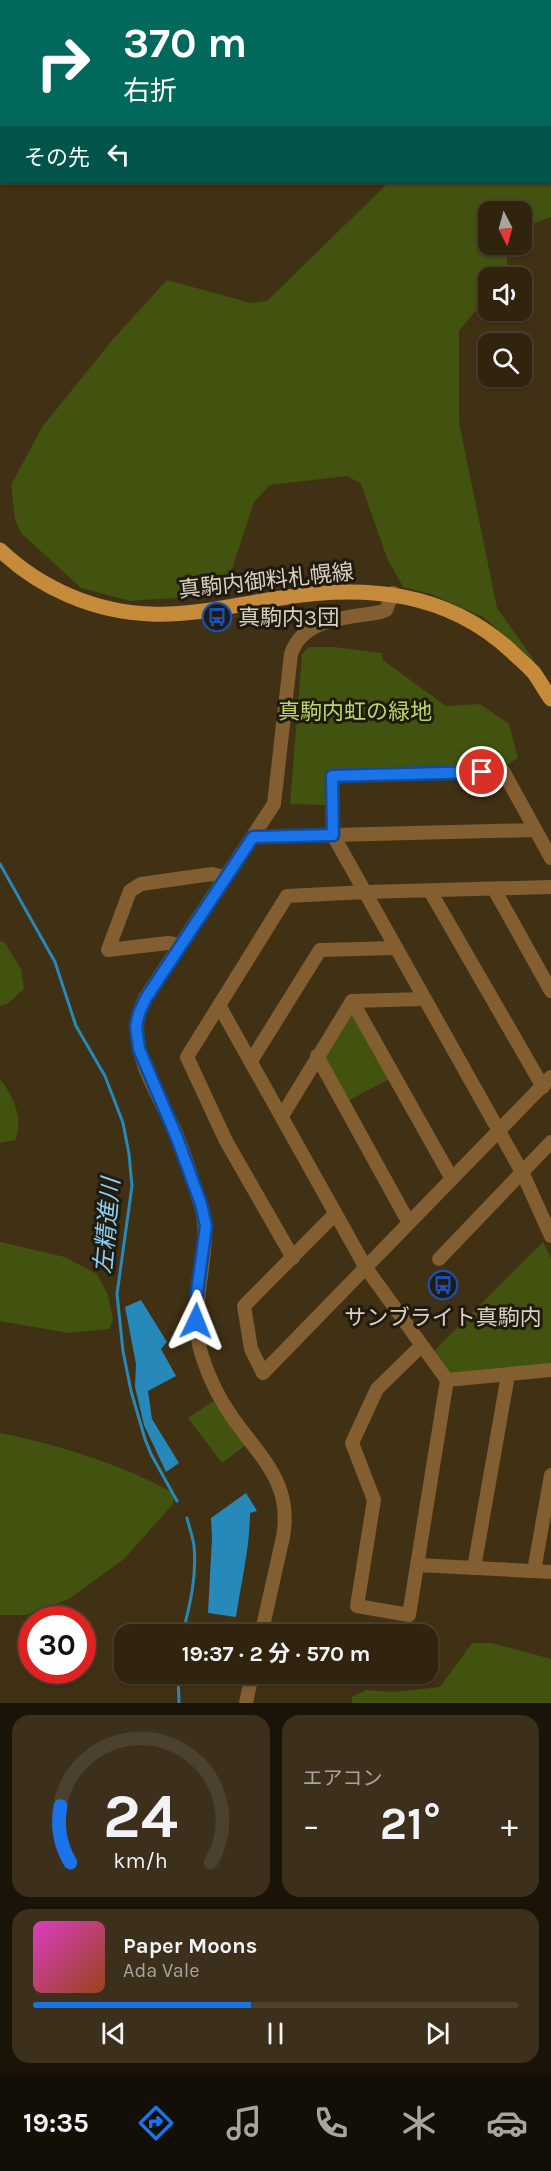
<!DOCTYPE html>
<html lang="ja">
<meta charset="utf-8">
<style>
:root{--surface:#30240f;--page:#3c301d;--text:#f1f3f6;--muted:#a8a49e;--line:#4b412f;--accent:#1a73e8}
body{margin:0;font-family:Karla,"Noto Sans JP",sans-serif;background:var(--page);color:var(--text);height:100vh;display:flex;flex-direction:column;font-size:22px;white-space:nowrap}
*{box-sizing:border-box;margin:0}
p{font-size:20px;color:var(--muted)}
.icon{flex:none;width:33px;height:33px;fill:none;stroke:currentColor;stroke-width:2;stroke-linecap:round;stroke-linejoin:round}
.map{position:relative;height:1703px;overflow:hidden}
.details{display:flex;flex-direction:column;gap:12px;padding:12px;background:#1a1408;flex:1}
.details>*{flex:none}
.hud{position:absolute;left:0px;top:0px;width:552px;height:183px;box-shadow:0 2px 4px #0004,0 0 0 2px var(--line);background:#00695c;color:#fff;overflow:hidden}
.needle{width:39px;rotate:174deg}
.fabs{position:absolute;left:478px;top:201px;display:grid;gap:12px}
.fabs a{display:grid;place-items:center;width:54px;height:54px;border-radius:12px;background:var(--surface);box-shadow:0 2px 4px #0004,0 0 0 2px var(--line);font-size:30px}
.speed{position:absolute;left:18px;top:1606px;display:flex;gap:12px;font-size:30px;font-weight:700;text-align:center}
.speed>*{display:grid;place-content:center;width:78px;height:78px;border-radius:50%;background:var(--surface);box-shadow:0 2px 4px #0004,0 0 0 2px var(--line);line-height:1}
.speed .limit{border:9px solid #d22;background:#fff;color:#111}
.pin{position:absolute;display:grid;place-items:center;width:51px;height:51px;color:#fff;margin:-26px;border:3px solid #fff;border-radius:50%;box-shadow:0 2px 6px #0007}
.me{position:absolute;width:66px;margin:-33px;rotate:2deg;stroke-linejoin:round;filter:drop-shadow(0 0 4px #0008)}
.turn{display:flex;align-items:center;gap:21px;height:126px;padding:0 24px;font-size:27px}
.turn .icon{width:78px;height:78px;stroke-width:2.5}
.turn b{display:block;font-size:42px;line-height:51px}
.then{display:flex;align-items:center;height:57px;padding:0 24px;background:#0003;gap:12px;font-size:22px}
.big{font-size:45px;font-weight:700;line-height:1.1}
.details .tile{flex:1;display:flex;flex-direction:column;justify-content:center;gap:9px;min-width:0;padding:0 21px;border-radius:18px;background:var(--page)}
.details .dial{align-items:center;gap:0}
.dial svg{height:156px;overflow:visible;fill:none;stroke:var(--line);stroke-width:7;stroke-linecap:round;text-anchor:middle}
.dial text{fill:var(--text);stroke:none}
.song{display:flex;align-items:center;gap:18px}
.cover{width:72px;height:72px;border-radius:9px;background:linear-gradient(135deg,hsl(310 70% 55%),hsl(20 70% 35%))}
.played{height:6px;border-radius:3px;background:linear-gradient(90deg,var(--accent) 45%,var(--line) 45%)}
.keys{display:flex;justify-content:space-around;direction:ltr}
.heat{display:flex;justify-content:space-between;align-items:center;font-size:33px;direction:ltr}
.details .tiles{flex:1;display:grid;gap:12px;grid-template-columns:1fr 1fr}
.tile:last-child{grid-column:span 2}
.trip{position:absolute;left:114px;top:1624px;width:324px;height:60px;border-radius:18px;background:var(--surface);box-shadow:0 2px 4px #0004,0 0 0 2px var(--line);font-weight:700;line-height:60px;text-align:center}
.dock{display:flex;height:96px;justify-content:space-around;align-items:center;background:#130e06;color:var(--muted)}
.dock .icon{width:42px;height:42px}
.dock .selected{color:var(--accent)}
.dock b{font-size:27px;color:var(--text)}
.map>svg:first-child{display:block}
.green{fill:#42520f}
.water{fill:#2689b9}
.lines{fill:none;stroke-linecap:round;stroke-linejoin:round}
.stream{stroke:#2689b9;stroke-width:3}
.minor{stroke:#825e30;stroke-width:14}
.major{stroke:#c58b3b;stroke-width:15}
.route-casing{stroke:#114b97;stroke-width:15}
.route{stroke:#1a73e8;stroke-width:10}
.labels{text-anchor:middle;stroke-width:6;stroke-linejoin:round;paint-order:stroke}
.street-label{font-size:22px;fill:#dad0c0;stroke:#211a0e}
.poi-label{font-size:22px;fill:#dad0c0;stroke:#211a0e;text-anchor:start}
.park-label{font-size:22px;fill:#bad867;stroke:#211a0e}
.water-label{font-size:24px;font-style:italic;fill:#8bcdf4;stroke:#211a0e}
</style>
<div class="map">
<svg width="551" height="1703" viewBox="0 0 551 1703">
<rect width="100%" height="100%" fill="#403014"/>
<!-- green -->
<g class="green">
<path d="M473 0H551V217L522 228V212H489V244L508 245 506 277 489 278V304L477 309 459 331V422L497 608 536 663 483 617 431 594 403 587 387 558 361 484 347 476 270 485 254 502 230 575 214 595 130 601 81 588 21 533 15 520 11 485 42 427 114 338 167 280 251 303 267 301 389 182H550V2Z"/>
<path d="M309 647H334L382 653 383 660 446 706 480 704 509 724 518 758 505 766 326 770V805L290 804 302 654Z"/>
<path d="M0 941 5 943 21 969 24 989 7 1004 0 1006Z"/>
<path d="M349 1015 355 1016 389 1079 348 1101 324 1056Z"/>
<path d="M0 1079C13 1096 24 1118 15 1140L0 1143Z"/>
<path d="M0 1242 65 1257 97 1274 108 1295 113 1320 109 1329 69 1333 0 1321Z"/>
<path d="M543 1242 551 1258V1364L450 1376 433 1352Z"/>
<path d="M213 1401 246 1445 222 1463 188 1418Z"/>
<path d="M0 1433C60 1445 120 1464 174 1493L173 1504 124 1559 69 1599 26 1615H0Z"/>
<path d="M472 1643H492L551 1659V1703H352V1697L366 1690 393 1692 440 1687Z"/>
</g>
<!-- water -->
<g class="water">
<path d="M141 1300 167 1342 161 1349 176 1376 148 1391 152 1419 179 1463 166 1472 144 1425 135 1387 136 1364 125 1307Z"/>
<path d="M246 1493 257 1511 250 1513C250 1547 241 1583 236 1617L208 1613 212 1538 211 1518Z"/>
</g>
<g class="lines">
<!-- stream -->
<g class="stream">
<path d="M0 864 55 962 76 1026 105 1076 123 1123 129 1154 132 1186 117 1294 123 1351 131 1391 145 1439 151 1454 177 1501"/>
<path d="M182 1635C190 1606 197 1576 194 1546 193 1537 189 1527 187 1518"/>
<path d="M178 1674 179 1703"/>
</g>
<!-- minor -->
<g class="minor">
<path d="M535 830 333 835 332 776 503 771 551 858"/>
<path d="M253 837 333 835 523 1174 551 1236"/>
<path d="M494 889 551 991"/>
<path d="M430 891 543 1087"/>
<path d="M181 945 168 943 108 950 130 891 141 884 212 874 225 877"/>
<path d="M352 1001 452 1179"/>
<path d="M220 1007 366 1268 447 1380 551 1370"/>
<path d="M317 1056 409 1223"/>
<path d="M251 1061 320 950 395 948"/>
<path d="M282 1116 352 1001 424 999"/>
<path d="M335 1214 244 1306 251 1349 263 1373 551 1077"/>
<path d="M293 1258 226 1141 187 1057 287 896 366 892 551 887"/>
<path d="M439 1259 551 1142"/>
<path d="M421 1346 377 1389 352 1443 374 1500 357 1606 409 1615 447 1380"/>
<path d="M417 1565 551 1572"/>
<path d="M474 1568 508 1375"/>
<path d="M534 1571 551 1475"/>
<path d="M261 1635 283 1537C293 1483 260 1457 232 1417 218 1397 209 1378 202 1356 185 1303 216 1252 200 1203 193 1181 186 1159 178 1138 164 1104 136 1064 137 1028 137 1017 141 1007 145 998L274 804 291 654C303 617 349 618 381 612L386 610 393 593"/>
<path d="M246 1703 252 1674"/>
</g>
<!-- major -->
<path class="major" d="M0 550C41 589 95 612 151 614 195 616 238 604 281 598 364 584 446 591 511 651 518 658 527 665 534 673 540 681 545 691 551 699"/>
</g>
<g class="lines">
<!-- route casing -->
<g class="route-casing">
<path id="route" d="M196 1321 197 1292 206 1226 201 1204 177 1138 139 1049 136 1026 139 1013 146 998 253 837 333 835 332 776 482 772"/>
</g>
<!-- route -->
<use href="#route" class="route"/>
</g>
<!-- icons -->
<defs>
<g id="bus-ring" transform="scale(1.5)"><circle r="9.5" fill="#211a0e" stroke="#1a4fb4" stroke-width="1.5"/><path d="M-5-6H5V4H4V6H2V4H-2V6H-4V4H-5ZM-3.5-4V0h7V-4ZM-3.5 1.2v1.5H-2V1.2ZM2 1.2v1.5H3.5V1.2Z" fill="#1a4fb4"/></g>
</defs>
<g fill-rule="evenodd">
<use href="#bus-ring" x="217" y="617"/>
<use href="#bus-ring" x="443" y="1285"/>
</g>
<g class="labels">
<!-- street labels -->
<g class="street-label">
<text transform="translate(266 580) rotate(-6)" y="8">真駒内御料札幌線</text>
</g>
<!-- poi labels -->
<g class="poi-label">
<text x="238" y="625">真駒内3団</text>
<text x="443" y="1325" text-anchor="middle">サンブライト真駒内</text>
</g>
<!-- park labels -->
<g class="park-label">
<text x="355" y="719">真駒内虹の緑地</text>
</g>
<!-- water labels -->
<g class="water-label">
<text transform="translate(107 1226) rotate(-85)" y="8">左精進川</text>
</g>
</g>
</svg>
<div class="fabs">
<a><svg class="needle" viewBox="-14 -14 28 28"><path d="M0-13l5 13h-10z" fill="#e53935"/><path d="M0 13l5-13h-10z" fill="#a8a49e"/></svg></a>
<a><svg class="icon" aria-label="sound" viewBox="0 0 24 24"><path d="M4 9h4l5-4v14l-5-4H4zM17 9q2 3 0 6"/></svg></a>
<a><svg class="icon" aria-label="search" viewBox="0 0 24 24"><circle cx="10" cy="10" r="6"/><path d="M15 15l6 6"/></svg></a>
</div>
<div class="speed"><div class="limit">30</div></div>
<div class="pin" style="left:482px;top:772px;background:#d93025"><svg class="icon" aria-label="arrive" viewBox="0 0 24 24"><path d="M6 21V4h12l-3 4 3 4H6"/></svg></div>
<svg class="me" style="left:196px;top:1321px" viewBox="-20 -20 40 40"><path d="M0-17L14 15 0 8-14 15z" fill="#1a73e8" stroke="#fff" stroke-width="4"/></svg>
<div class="trip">19:37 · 2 分 · 570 m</div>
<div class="hud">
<div class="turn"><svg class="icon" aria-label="right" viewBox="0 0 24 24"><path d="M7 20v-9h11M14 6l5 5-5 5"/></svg><div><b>370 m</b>右折</div></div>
<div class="then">その先<svg class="icon" aria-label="left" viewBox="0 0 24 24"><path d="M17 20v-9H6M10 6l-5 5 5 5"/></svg></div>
</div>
</div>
<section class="details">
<div class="tiles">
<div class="tile dial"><svg viewBox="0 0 100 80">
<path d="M14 69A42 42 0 1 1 86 69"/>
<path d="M14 69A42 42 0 0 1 9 40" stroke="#1a73e8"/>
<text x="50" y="56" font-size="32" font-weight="700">24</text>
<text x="50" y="72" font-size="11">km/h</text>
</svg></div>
<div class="tile"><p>エアコン</p>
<div class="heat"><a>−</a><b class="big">21°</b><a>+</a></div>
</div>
<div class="tile">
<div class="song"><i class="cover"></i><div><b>Paper Moons</b><p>Ada Vale</p></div></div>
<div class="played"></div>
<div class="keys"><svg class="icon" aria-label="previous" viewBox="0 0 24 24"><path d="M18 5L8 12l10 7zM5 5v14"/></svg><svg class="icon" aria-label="pause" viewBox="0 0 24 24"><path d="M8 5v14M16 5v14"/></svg><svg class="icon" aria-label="next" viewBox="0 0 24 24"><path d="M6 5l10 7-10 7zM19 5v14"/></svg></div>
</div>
</div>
</section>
<nav class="dock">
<b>19:35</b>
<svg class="icon selected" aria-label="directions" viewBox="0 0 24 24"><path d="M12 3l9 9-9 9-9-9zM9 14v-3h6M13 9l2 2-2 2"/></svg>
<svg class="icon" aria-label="music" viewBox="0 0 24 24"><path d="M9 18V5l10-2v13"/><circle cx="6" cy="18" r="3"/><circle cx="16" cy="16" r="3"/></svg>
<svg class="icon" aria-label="phone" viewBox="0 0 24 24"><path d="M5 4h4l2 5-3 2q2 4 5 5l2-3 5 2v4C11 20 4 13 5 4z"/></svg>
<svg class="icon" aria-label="climate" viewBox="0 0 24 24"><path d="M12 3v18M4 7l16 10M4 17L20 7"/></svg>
<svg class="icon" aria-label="car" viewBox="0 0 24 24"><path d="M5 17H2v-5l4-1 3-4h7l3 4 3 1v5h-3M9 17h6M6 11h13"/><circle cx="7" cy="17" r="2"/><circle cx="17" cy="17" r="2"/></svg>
</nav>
